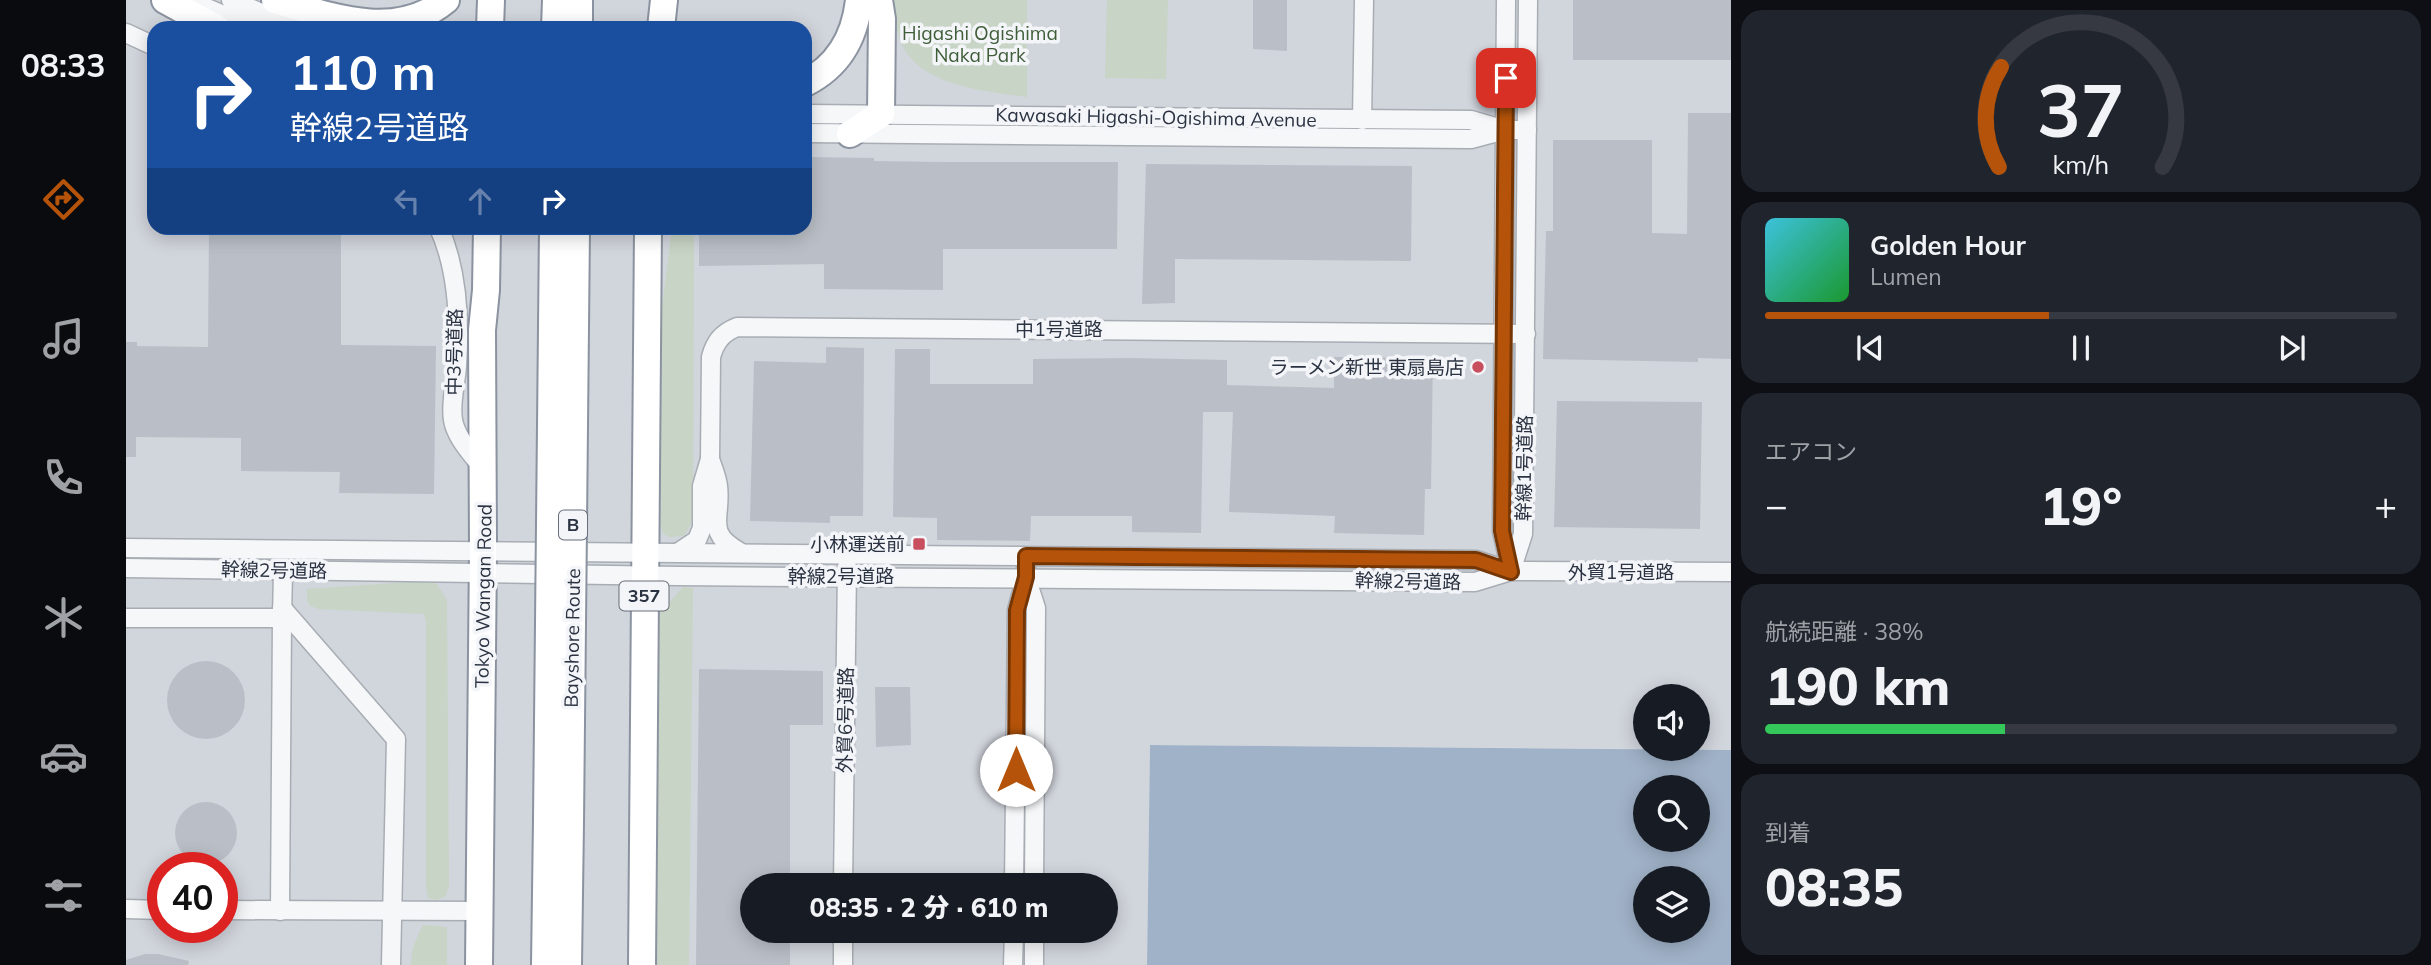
<!DOCTYPE html>
<html lang="ja">
<meta charset="utf-8">
<style>
:root{--surface:#171b24;--page:#20242c;--text:#f1f3f6;--muted:#9ea1a6;--line:#363941;--accent:#b45309}
body{margin:0;font-family:Mulish,"Noto Sans JP",sans-serif;background:var(--page);color:var(--text);height:100vh;display:flex;flex-direction:column;font-size:26px;white-space:nowrap}
*{box-sizing:border-box;margin:0}
p{font-size:23px;color:var(--muted)}
.icon{flex:none;width:38px;height:38px;fill:none;stroke:currentColor;stroke-width:2;stroke-linecap:round;stroke-linejoin:round}
.map{position:relative;flex:1;overflow:hidden}
.side{display:flex;flex-direction:column;gap:10px;padding:10px;background:#0d0f14;width:700px}
.side>*{flex:none}
.banner{position:absolute;left:21px;top:21px;width:665px;height:214px;border-radius:21px;box-shadow:0 4px 18px #0003;background:#1a4fa0;color:#fff;overflow:hidden}
.controls{position:absolute;left:1507px;top:684px;display:grid;gap:14px}
.controls a{display:grid;place-items:center;width:77px;height:77px;border-radius:50%;background:var(--surface);box-shadow:0 4px 18px #0003;font-size:35px}
.speed{position:absolute;left:21px;top:852px;display:flex;gap:14px;font-size:35px;font-weight:700;text-align:center}
.speed>*{display:grid;place-content:center;width:91px;height:91px;border-radius:50%;background:var(--surface);box-shadow:0 4px 18px #0003;line-height:1}
.speed .limit{border:10px solid #d22;background:#fff;color:#111}
.pin{position:absolute;display:grid;place-items:center;width:60px;height:60px;color:#fff;margin:-30px;border-radius:14px;box-shadow:0 4px 10px #0006}
.me{position:absolute;width:77px;margin:-38px;rotate:0deg;stroke-linejoin:round;filter:drop-shadow(0 0 5px #0008)}
.turn{display:flex;align-items:center;gap:24px;height:147px;padding:0 28px;font-size:32px}
.turn .icon{width:91px;height:91px;stroke-width:2.5}
.turn b{display:block;font-size:49px;line-height:60px}
.lanes{display:flex;align-items:center;height:66px;padding:0 28px;background:#0003;justify-content:center;gap:35px;direction:ltr}
.lanes .off{opacity:.35}
.big{font-size:52px;font-weight:800;line-height:1.1}
.side .widget{flex:1;display:flex;flex-direction:column;justify-content:center;gap:10px;min-width:0;padding:0 24px;border-radius:21px;background:var(--page)}
.side .dial{align-items:center;gap:0}
.dial svg{height:182px;overflow:visible;fill:none;stroke:var(--line);stroke-width:7;stroke-linecap:round;text-anchor:middle}
.dial text{fill:var(--text);stroke:none}
.song{display:flex;align-items:center;gap:21px}
.cover{width:84px;height:84px;border-radius:10px;background:linear-gradient(135deg,hsl(190 70% 55%),hsl(130 70% 35%))}
.played{height:7px;border-radius:4px;background:linear-gradient(90deg,var(--accent) 45%,var(--line) 45%)}
.keys{display:flex;justify-content:space-around;direction:ltr}
.heat{display:flex;justify-content:space-between;align-items:center;font-size:38px;direction:ltr}
.charge{height:10px;border-radius:5px;background:linear-gradient(90deg,#34c759 38%,var(--line) 0)}
.trip{position:absolute;left:614px;top:873px;width:378px;height:70px;border-radius:35px;background:var(--surface);box-shadow:0 4px 18px #0003;font-weight:800;line-height:70px;text-align:center}
main{display:flex;flex:1;min-height:0}
.dock{display:flex;flex-direction:column;width:126px;justify-content:space-around;align-items:center;background:#090b0e;color:var(--muted)}
.dock .icon{width:49px;height:49px}
.dock .active{color:var(--accent)}
.dock b{font-size:32px;color:var(--text)}
.map>svg:first-child{display:block}
.built{fill:#d1d5dc;fill-rule:evenodd}
.green{fill:#c8d4c5}
.water{fill:#a0b2c8;fill-rule:evenodd}
.building{fill:#babfc7}
.lines{fill:none;stroke-linecap:round;stroke-linejoin:round}
.minor-casing{stroke:#a8adb4;stroke-width:21}
.highway-casing{stroke:#8b93a0;stroke-width:30}
.minor{stroke:#f6f7f9;stroke-width:18}
.highway{stroke:#fff;stroke-width:26}
.highway-bridge-casing{stroke:#8b93a0;stroke-width:30;stroke-linecap:butt}
.highway-bridge{stroke:#fff;stroke-width:26}
.route-casing{stroke:#753606;stroke-width:18}
.route{stroke:#b45309;stroke-width:12}
.poi-dot{fill:#c84f5e;stroke:#f3f5f8;stroke-width:2.5}
.labels{text-anchor:middle;stroke-width:7;stroke-linejoin:round;paint-order:stroke}
.shield{fill:#f3f5f8;stroke:#676d79;stroke-width:2}
.shield-label{font-size:18px;font-weight:bold;fill:#2b3342}
.park-label{font-size:19px;fill:#3f5d39;stroke:#f3f5f8}
.street-label{font-size:19px;fill:#2b3342;stroke:#f3f5f8}
.poi-label{font-size:19px;fill:#2b3342;stroke:#f3f5f8;text-anchor:end}
</style>
<main>
<nav class="dock">
<b>08:33</b>
<svg class="icon active" aria-label="directions" viewBox="0 0 24 24"><path d="M12 3l9 9-9 9-9-9zM9 14v-3h6M13 9l2 2-2 2"/></svg>
<svg class="icon" aria-label="music" viewBox="0 0 24 24"><path d="M9 18V5l10-2v13"/><circle cx="6" cy="18" r="3"/><circle cx="16" cy="16" r="3"/></svg>
<svg class="icon" aria-label="phone" viewBox="0 0 24 24"><path d="M5 4h4l2 5-3 2q2 4 5 5l2-3 5 2v4C11 20 4 13 5 4z"/></svg>
<svg class="icon" aria-label="climate" viewBox="0 0 24 24"><path d="M12 3v18M4 7l16 10M4 17L20 7"/></svg>
<svg class="icon" aria-label="car" viewBox="0 0 24 24"><path d="M5 17H2v-5l4-1 3-4h7l3 4 3 1v5h-3M9 17h6M6 11h13"/><circle cx="7" cy="17" r="2"/><circle cx="17" cy="17" r="2"/></svg>
<svg class="icon" aria-label="filters" viewBox="0 0 24 24"><path d="M4 7h16M4 17h16"/><circle cx="9" cy="7" r="2"/><circle cx="15" cy="17" r="2"/></svg>
</nav>
<div class="map">
<svg width="1605" height="965" viewBox="0 0 1605 965">
<rect width="100%" height="100%" fill="#e3e6ea"/>
<!-- built -->
<path class="built" d="M0 0H1605V750L1542 749H1572V696H1519V749L1024 745 1021 965H0ZM28 28H679V228H28ZM37 868H96V928H37ZM626 886H980V931H626Z"/>
<!-- green -->
<g class="green">
<path d="M765 0H901V97C865 92 808 87 784 57 771 42 769 19 765 0Z"/>
<path d="M981 0H1042L1040 79 979 78Z"/>
<path d="M546 228H568L567 521 558 536 542 537 537 533 534 523 536 308Z"/>
<path d="M299 581 311 584 321 600 323 886 319 897 309 900 302 898 300 886V622L298 614 193 609 184 606 181 600V589Z"/>
<path d="M557 587 567 588 563 965H529L532 615Z"/>
<path d="M297 925 321 927V965H285C285 950 290 938 297 925Z"/>
</g>
<!-- water -->
<path class="water" d="M1024 745 1605 750V965H1021ZM1519 788H1572V840H1519ZM1519 878H1572V931H1519Z"/>
<!-- building -->
<g class="building">
<path d="M1127 0H1161V51L1127 49Z"/>
<rect x="1447" y="0" width="158" height="60"/>
<path d="M1562 113H1605V359L1572 358V362L1417 359 1420 231H1427V140H1526V233L1561 234Z"/>
<path d="M679 157 748 158V161L816 162H992L991 249H817V290L698 289V264L573 266V228H679Z"/>
<path d="M1020 164 1286 166 1285 261 1049 259V303L1016 304Z"/>
<path d="M83 228H215V345L310 346 308 494 213 493 214 472 115 471V438L10 437V457H0V342H11V346L82 347Z"/>
<path d="M700 347 738 348 737 516H704V523L624 521 628 361 700 363Z"/>
<path d="M769 349H804V384H907V359L1004 358 1101 360V385L1208 388V357L1307 358 1305 489H1299L1298 535 1208 533 1209 516 1103 512 1107 412H1077L1075 533 1006 532V516H905L904 541 811 540V518L767 517Z"/>
<path d="M1431 401 1576 402 1574 529 1428 527Z"/>
<circle cx="80" cy="700" r="39"/>
<path d="M573 669 697 671V725H664V886H626V931H664V965H570Z"/>
<path d="M749 687H784L785 745 750 747Z"/>
<circle cx="80" cy="833" r="31"/>
<path d="M19 954H32L63 961 62 965H0V960Z"/>
</g>
<g class="lines">
<!-- minor casing -->
<g class="minor-casing">
<g id="minor">
<path d="M62 0 128 28"/>
<path d="M105 0 170 28"/>
<path d="M1380 0 1376 531 1385 571"/>
<path d="M0 33 28 46"/>
<path d="M679 114 1345 120 1379 130"/>
<path d="M1236 120 1238 0"/>
<path d="M679 133 1345 139 1379 130H1401"/>
<path d="M313 228C332 270 334 320 331 366 330 383 324 402 327 420 330 438 347 455 358 470"/>
<path d="M584 459C587 468 591 477 592 486 596 518 578 532 614 552"/>
<path d="M0 548 1350 560 1385 571"/>
<path d="M553 552 571 540 576 528V486L584 459 585 357C589 342 596 333 611 327L1400 334"/>
<path d="M0 568 552 576 1349 582 1385 571 1605 572"/>
<path d="M1385 571 1397 534 1402 0"/>
<path d="M900 577 910 608 908 886"/>
<path d="M156 608 270 739 265 965"/>
<path d="M0 618H156L154 911"/>
<path d="M156 618 157 571"/>
<path d="M717 886 721 567"/>
<path d="M888 886 891 610 900 577V567"/>
<path d="M0 909 37 910"/>
<path d="M96 910 353 911"/>
<path d="M717 965V931"/>
<path d="M887 965 888 931"/>
<path d="M908 965V931"/>
</g>
</g>
<!-- highway casing -->
<g class="highway-casing">
<g id="highway">
<path d="M39 0 90 28"/>
<path d="M149 0C203 16 270 42 320 0"/>
<path d="M364 28 365 0"/>
<path d="M429 28 430 0"/>
<path d="M453 28V0"/>
<path d="M535 28 538 0"/>
<path d="M679 83C713 66 729 37 733 0"/>
<path d="M724 134 755 114 756 19 753 0"/>
<path d="M353 965 357 550 356 330 360 290 361 228"/>
<path d="M419 965 421 820"/>
<path d="M442 965 444 822"/>
<path d="M516 965 522 228"/>
</g>
</g>
<!-- minor -->
<use href="#minor" class="minor"/>
<!-- highway -->
<use href="#highway" class="highway"/>
<!-- highway-bridge casing -->
<g class="highway-bridge-casing">
<g id="highway-bridge">
<path d="M421 820 427 228"/>
<path d="M444 822 450 228"/>
</g>
</g>
<!-- highway-bridge -->
<use href="#highway-bridge" class="highway-bridge"/>
</g>
<g class="lines">
<!-- route casing -->
<g class="route-casing">
<path id="route" d="M890 770 891 610 900 577V556L1350 560 1385 572 1376 531 1380 78"/>
</g>
<!-- route -->
<use href="#route" class="route"/>
</g>
<!-- markers -->
<g class="poi-dot">
<circle cx="1352" cy="367" r="7"/>
<rect x="786" y="537" width="14" height="14" rx="3.5"/>
</g>
<g class="labels">
<!-- shield labels -->
<g class="shield">
<rect x="433" y="510.5" width="28" height="29" rx="5"/>
<rect x="493.5" y="581.5" width="49" height="29" rx="5"/>
</g>
<g class="shield-label">
<text x="447" y="531">B</text>
<text x="518" y="602">357</text>
</g>
<!-- park labels -->
<g class="park-label">
<text x="854" y="40">Higashi Ogishima<tspan x="854" dy="22">Naka Park</tspan></text>
</g>
<!-- street labels -->
<g class="street-label">
<text transform="translate(1030 117) rotate(1)" y="7">Kawasaki Higashi-Ogishima Avenue</text>
<text x="933" y="336">中1号道路</text>
<text transform="translate(328 352) rotate(-89)" y="7">中3号道路</text>
<text transform="translate(1398 468) rotate(-89)" y="7">幹線1号道路</text>
<text transform="translate(148 570) rotate(1)" y="7">幹線2号道路</text>
<text x="1495" y="579">外貿1号道路</text>
<text x="715" y="583">幹線2号道路</text>
<text transform="translate(1282 581) rotate(1)" y="7">幹線2号道路</text>
<text transform="translate(357 596) rotate(-89)" y="7">Tokyo Wangan Road</text>
<text transform="translate(446 638) rotate(-89)" y="7">Bayshore Route</text>
<text transform="translate(719 720) rotate(-89)" y="7">外貿6号道路</text>
</g>
<!-- poi labels -->
<g class="poi-label">
<text x="1338" y="374">ラーメン新世 東扇島店</text>
<text x="779" y="551">小林運送前</text>
</g>
</g>
</svg>
<div class="controls">
<a><svg class="icon" aria-label="sound" viewBox="0 0 24 24"><path d="M4 9h4l5-4v14l-5-4H4zM17 9q2 3 0 6"/></svg></a>
<a><svg class="icon" aria-label="search" viewBox="0 0 24 24"><circle cx="10" cy="10" r="6"/><path d="M15 15l6 6"/></svg></a>
<a><svg class="icon" aria-label="layers" viewBox="0 0 24 24"><path d="M12 4l9 5-9 5-9-5zM3 14l9 5 9-5"/></svg></a>
</div>
<div class="speed"><div class="limit">40</div></div>
<div class="pin" style="left:1380px;top:78px;background:#d93025"><svg class="icon" aria-label="arrive" viewBox="0 0 24 24"><path d="M6 21V4h12l-3 4 3 4H6"/></svg></div>
<svg class="me" style="left:890px;top:770px" viewBox="-20 -20 40 40"><circle r="19" fill="#fff"/><path d="M0-13L10 11 0 6-10 11z" fill="#b45309"/></svg>
<div class="trip">08:35 · 2 分 · 610 m</div>
<div class="banner">
<div class="turn"><svg class="icon" aria-label="right" viewBox="0 0 24 24"><path d="M7 20v-9h11M14 6l5 5-5 5"/></svg><div><b>110 m</b>幹線2号道路</div></div>
<div class="lanes"><svg class="icon off" aria-label="left" viewBox="0 0 24 24"><path d="M17 20v-9H6M10 6l-5 5 5 5"/></svg><svg class="icon off" aria-label="ahead" viewBox="0 0 24 24"><path d="M12 20V5M6 11l6-6 6 6"/></svg><svg class="icon" aria-label="right" viewBox="0 0 24 24"><path d="M7 20v-9h11M14 6l5 5-5 5"/></svg></div>
</div>
</div>
<section class="side">
<div class="widget dial"><svg viewBox="0 0 100 80">
<path d="M14 69A42 42 0 1 1 86 69"/>
<path d="M14 69A42 42 0 0 1 15 25" stroke="#b45309"/>
<text x="50" y="56" font-size="32" font-weight="700">37</text>
<text x="50" y="72" font-size="11">km/h</text>
</svg></div>
<div class="widget">
<div class="song"><i class="cover"></i><div><b>Golden Hour</b><p>Lumen</p></div></div>
<div class="played"></div>
<div class="keys"><svg class="icon" aria-label="previous" viewBox="0 0 24 24"><path d="M18 5L8 12l10 7zM5 5v14"/></svg><svg class="icon" aria-label="pause" viewBox="0 0 24 24"><path d="M8 5v14M16 5v14"/></svg><svg class="icon" aria-label="next" viewBox="0 0 24 24"><path d="M6 5l10 7-10 7zM19 5v14"/></svg></div>
</div>
<div class="widget"><p>エアコン</p>
<div class="heat"><a>−</a><b class="big">19°</b><a>+</a></div>
</div>
<div class="widget"><p>航続距離 · 38%</p><b class="big">190 km</b><div class="charge"></div></div>
<div class="widget"><p>到着</p><b class="big">08:35</b></div>
</section>
</main>
